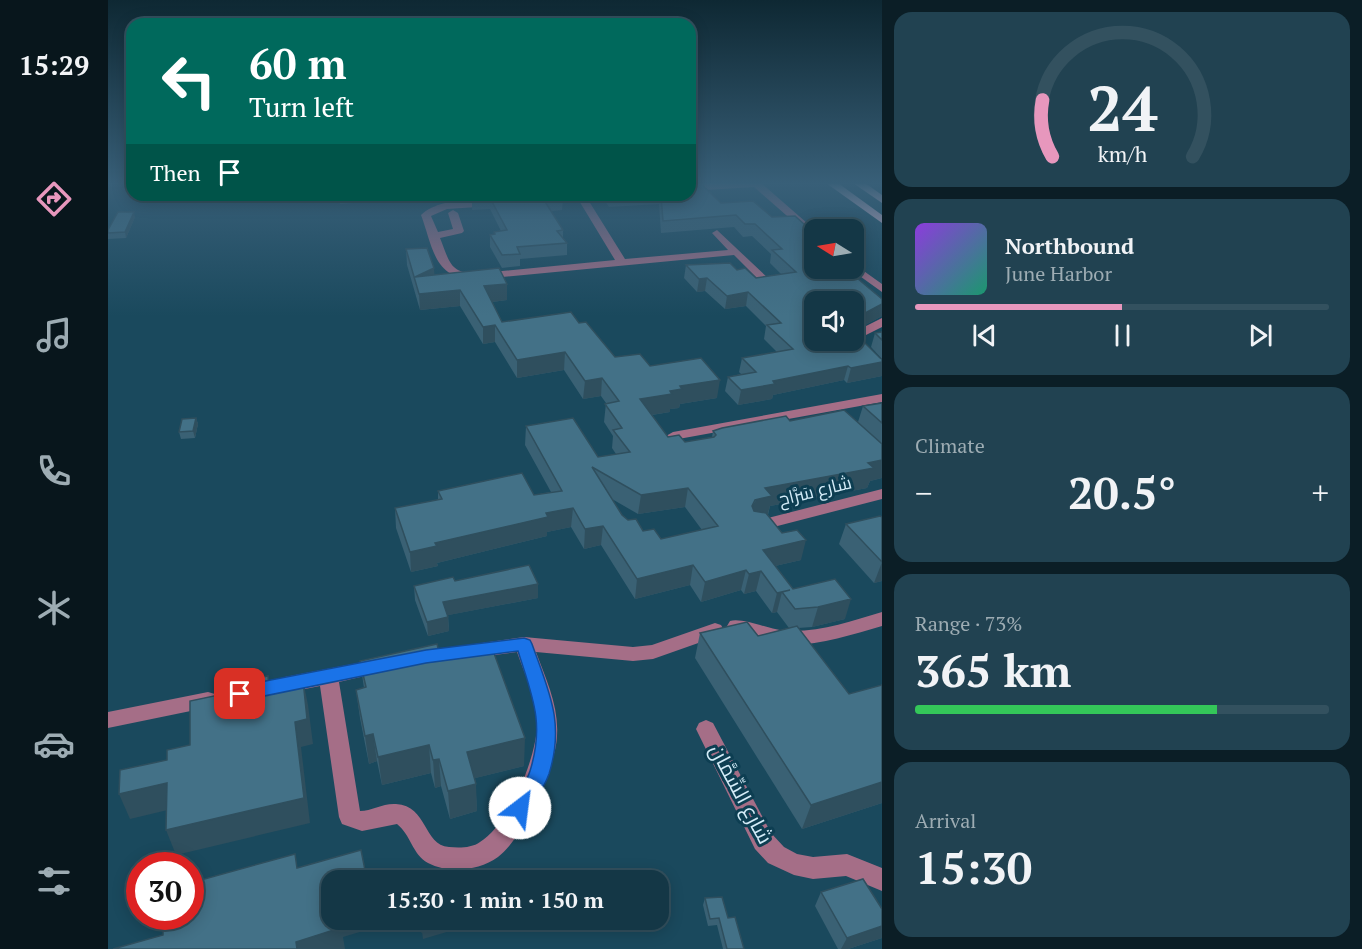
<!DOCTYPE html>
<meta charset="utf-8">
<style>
:root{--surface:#143746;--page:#214251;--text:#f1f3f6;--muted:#9dacb3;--line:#33515f;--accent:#e797bd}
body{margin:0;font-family:"PT Serif",Cairo,serif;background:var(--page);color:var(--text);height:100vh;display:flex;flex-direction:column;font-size:22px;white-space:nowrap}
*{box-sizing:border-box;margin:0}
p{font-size:20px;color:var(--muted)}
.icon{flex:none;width:33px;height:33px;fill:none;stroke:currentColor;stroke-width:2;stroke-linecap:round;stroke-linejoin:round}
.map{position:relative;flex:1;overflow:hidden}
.drawer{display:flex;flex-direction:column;gap:12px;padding:12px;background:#0b1e26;width:480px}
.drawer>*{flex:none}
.top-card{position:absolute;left:18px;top:18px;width:570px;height:183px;border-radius:18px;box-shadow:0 3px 15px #0003,0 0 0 2px var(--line);background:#00695c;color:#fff;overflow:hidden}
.needle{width:39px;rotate:281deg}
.controls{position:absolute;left:696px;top:219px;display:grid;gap:12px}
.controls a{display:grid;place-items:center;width:60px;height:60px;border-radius:12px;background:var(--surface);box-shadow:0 3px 15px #0003,0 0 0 2px var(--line);font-size:30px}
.speed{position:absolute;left:18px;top:852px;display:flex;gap:12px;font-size:30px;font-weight:700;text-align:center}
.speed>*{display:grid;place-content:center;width:78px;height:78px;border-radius:50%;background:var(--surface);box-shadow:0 3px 15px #0003,0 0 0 2px var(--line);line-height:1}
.speed .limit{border:9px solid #d22;background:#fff;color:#111}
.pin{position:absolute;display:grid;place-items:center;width:51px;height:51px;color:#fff;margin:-26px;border-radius:12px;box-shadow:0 3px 9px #0006}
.me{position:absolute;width:66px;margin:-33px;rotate:30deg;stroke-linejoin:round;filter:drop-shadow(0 0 4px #0008)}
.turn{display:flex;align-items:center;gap:21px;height:126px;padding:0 24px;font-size:27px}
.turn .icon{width:78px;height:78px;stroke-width:2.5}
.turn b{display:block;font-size:42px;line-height:51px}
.then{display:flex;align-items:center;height:57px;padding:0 24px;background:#0003;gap:12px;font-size:22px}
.big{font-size:45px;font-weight:600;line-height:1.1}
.drawer .widget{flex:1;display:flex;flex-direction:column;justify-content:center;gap:9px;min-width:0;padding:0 21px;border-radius:18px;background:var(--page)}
.drawer .dial{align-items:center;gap:0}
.dial svg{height:156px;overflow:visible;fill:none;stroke:var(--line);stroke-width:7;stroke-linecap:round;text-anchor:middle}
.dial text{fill:var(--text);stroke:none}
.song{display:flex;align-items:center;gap:18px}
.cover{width:72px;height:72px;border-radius:9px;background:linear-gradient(135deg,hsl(270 70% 55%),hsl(160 70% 35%))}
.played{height:6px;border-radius:3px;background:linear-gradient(90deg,var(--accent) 50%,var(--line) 50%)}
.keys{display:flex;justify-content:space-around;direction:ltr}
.heat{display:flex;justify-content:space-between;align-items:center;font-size:33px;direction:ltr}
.charge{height:9px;border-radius:4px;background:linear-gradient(90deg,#34c759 73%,var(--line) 0)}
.trip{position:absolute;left:213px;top:870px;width:348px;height:60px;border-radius:18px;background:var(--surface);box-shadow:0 3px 15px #0003,0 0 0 2px var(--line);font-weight:600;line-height:60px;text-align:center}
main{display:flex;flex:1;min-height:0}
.tabs{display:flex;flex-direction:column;width:108px;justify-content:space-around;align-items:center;background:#08161c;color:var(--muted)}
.tabs .icon{width:42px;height:42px}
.tabs .active{color:var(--accent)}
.tabs b{font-size:27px;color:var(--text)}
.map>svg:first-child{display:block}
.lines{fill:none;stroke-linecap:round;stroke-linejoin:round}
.minor{fill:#a56e87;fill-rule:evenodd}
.highway{fill:#fac4db;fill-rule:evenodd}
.wall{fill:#3a6174;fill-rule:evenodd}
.shaded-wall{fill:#2f4f5e}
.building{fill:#437187;stroke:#2f4f5e;stroke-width:1.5;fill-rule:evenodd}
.route{fill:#1a73e8;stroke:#114b97;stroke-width:1.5}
.labels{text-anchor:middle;stroke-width:6;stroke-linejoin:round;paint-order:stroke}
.street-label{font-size:18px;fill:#d4ecf8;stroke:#0d3e52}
.near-street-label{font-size:21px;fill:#d4ecf8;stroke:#0d3e52}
</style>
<main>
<nav class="tabs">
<b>15:29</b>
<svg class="icon active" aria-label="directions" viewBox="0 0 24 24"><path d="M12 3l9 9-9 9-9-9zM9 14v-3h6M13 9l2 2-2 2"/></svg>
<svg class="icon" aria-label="music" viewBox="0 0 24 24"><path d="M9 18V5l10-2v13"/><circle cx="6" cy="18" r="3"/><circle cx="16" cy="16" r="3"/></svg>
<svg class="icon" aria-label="phone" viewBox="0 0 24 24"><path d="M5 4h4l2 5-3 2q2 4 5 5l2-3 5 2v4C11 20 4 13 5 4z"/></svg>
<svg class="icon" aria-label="climate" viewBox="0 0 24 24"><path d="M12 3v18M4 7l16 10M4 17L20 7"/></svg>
<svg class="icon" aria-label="car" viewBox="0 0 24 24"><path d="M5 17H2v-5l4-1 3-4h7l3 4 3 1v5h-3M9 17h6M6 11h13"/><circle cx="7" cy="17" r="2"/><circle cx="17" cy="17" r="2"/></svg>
<svg class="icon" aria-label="filters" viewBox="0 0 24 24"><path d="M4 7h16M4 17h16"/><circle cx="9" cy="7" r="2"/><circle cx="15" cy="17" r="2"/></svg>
</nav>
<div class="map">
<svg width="774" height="949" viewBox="0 0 774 949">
<rect width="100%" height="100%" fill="#1a495d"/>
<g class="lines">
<!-- minor -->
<g class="minor">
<path d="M618 183H653L707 230 706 237 702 236 646 187 582 191V185Z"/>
<path d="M450 195H488L479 198 517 259 620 250 604 233 609 230 661 279 660 281H652L626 255 373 279C326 282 326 250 313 215 329 199 366 198 387 201L389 203 384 206 339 209 323 216 330 232 345 229 340 213 345 210 350 213 356 231 354 233 332 238C342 263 342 275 373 273L507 260 470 199 435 202 430 199Z"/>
<path d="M746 264 774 284V292L742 269 746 268Z"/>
<path d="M774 318V327L750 339 774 361V372L769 371 738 340H746V332Z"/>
<path d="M774 394V402L565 440 558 436 565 432Z"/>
<path d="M774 489V499L650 531 644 530 642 526 644 522Z"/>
<path d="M774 612V626C738 636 700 650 662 643 649 641 635 635 622 631L619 626 622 621C635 617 664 631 681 631 713 632 744 621 774 612Z"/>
<path d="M607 623 613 625 616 630 613 635 545 659 525 661 428 652C438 679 451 706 449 736 448 766 415 839 390 857 370 871 341 874 320 863 304 854 303 835 289 824L254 831 234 824 231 817 212 686 177 693 170 690 167 685 170 680 177 677 271 659 278 661 281 666 278 671 231 682 252 811C264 811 275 803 288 804 320 806 315 845 341 847 351 848 364 848 372 842 401 825 430 755 429 722 428 698 417 675 409 652L312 665 305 663 303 658 305 653 416 637 525 647 544 645Z"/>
<path d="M100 692 107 694 110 700 107 706 0 728V712Z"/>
<path d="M598 720 605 723 663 833 676 847 689 854 705 857 739 854 774 868V891L738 876 705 879 686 875 660 863 647 849 588 729 591 723Z"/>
</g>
<!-- highway -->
<g class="highway">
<path d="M718 183H730L774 215V223Z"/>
<path d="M745 183H757L774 195V203Z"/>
</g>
</g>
<!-- wall -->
<g class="wall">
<path d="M231 195H286V200L232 204Z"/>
<path d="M359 195H453L455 198 454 210 443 211 455 230V238L459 243V255L412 259V266L394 268 382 247V235L386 234V232L393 231 382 209 364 210V199L361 200Z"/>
<path d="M493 195H582L613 203 645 201 706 268 774 316 746 331V302L706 340H711L710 343 730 347 774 359 763 347 767 333 774 332V376L739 383 736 380 665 395 664 399 630 405 617 391 620 377 633 374 631 372 634 358 669 352 656 339 658 326 638 306 617 309 597 291 589 292 576 278 578 265 629 270 648 278 673 274 662 263 663 254 644 236 635 237 626 227 553 233 551 204 501 207Z"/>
<path d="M27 217 18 238 0 239V230Z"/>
<path d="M298 249 326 268V275L399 284V300L384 302 394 322 471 323 507 357 542 366 609 398 572 404 571 408 562 409V412L544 415 560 437 577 442 604 437 605 431 682 421 750 422 755 406 774 403V478L762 481 759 488 662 506 660 515 693 560 667 566 685 589 737 619 704 627 690 628 741 694 774 685V803L694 829 587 658 592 633 650 636 681 628 669 612 664 613 648 591 636 594 633 590 593 602 582 585 527 599 493 545 476 549 463 527 439 532V536L329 563 330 566 303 572 288 528 287 508 330 500V491L426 495 443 492 417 445 418 426 490 457 508 454 504 448 505 436 496 422 498 403 493 396 475 399 456 370 409 378 387 342 375 344 352 306 312 310 299 265ZM504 499 530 514 577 507 594 530 553 539 535 531 520 520 514 515Z"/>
<path d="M88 418 90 424 87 438 73 439 71 432Z"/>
<path d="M774 517V581L766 583 731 544 738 524Z"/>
<path d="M347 581 430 598 340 615 341 631 320 636 307 600 306 586Z"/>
<path d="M332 656 416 766 367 778 369 811 342 819 333 786 327 788 323 773 274 785 269 761 261 764 252 718 248 690 256 688 252 661Z"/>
<path d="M713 892 774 938 740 949H730L707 906Z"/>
<path d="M597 898 620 918 636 949H615L609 925 600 926 595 905Z"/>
</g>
<!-- shaded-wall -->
<g class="shaded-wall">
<path d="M361 195H420L364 199 361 200Z"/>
<path d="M26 212 27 217 18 238 17 232Z"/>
<path d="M326 268 327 284 307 277Z"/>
<path d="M599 278 597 291 589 292 591 279Z"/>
<path d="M399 284V300L376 303V286Z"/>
<path d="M352 290V306L312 310 311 294Z"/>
<path d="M640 292 638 306 617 309 619 296Z"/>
<path d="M774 304V316L746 331V319Z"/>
<path d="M706 323V340H711L709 347 692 355 695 340 702 324Z"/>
<path d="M387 325V342L375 344V327Z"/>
<path d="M457 352 456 370 409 378V360Z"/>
<path d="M774 362V376L739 383 743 368Z"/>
<path d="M740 366 736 380 665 395 664 399 630 405 633 390 665 381Z"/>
<path d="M494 378 493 396 475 399 477 381Z"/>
<path d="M612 380 609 398 572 404 571 408 562 409V412L530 417 532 399 562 391 572 386Z"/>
<path d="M88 418 90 424 87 438 85 431Z"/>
<path d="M774 460V478L762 481 759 488 662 506 659 516 643 520 644 506 657 488Z"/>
<path d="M580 488 577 507 530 514 533 495Z"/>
<path d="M465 508 463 527 439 532V536L329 563 330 566 303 572 302 552 327 543 438 513Z"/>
<path d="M495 526 493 545 476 549 477 529Z"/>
<path d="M698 540 693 560 650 570 655 550Z"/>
<path d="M774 562V581L766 583Z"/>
<path d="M585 565 582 585 527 599 529 579Z"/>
<path d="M638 570 633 590 593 602 597 582Z"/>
<path d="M653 571 648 591 636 594 641 574Z"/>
<path d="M430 584V598L336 616 335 602Z"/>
<path d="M674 592 669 612 664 613 669 593Z"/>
<path d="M743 599 737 619 704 627 710 607Z"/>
<path d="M340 617 341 631 320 636 319 622Z"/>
<path d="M195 680 200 705 205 744 193 747 202 823 68 855 58 830 187 722Z"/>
<path d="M265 734 269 761 261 764 257 736Z"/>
<path d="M417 738 416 766 360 780 359 752Z"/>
<path d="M321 745 323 773 274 785 270 757Z"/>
<path d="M331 759 333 786 327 788 325 760Z"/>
<path d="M774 782V803L694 829 703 805Z"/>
<path d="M59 783 68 808 22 819 11 794Z"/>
<path d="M368 784 369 811 342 819 340 791Z"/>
<path d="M231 920H266L268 927 235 937 237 949H189L188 942Z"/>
<path d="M341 924 342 931 315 939 314 932Z"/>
<path d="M774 926V938L740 949H733L739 938Z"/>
</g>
<!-- building -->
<g class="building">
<path d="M582 183H592L613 203 645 201 664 217 687 216 706 233V268H737L774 299V304L746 319V302H706V323L702 324 706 328V336L695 340 697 346 723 341 730 347 756 342 772 358 774 359V362L743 368 740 366 665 381 667 384 633 390 620 377 648 372 634 358 685 349 659 325 673 323 640 292 619 296 599 278 591 279 578 265 622 263 629 270 637 268 648 278 688 272 664 250 674 249 647 224H637L628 215 555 221 553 195H582Z"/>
<path d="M408 195H453L455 198 436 200 455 230 449 231 459 243 409 247 412 254 394 255 382 235 387 234 386 232 399 230 382 198 364 199Z"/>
<path d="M10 212H26L17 232 0 233V230Z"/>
<path d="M319 248 326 268 307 277 391 268 399 284 376 286 394 322 463 312 471 323 478 322 507 357 532 354 542 366 593 358 612 380 572 386 574 389 562 391 564 394 532 399 560 437 571 435 577 442 606 437 608 435 605 431 614 428 678 416 682 421 736 410 774 444V460L760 463 766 468 657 488 664 496 647 500 644 506 646 511 658 513 674 533 689 530 698 540 655 550 685 589 727 579 743 599 710 607 687 609 674 592 682 590 669 593 653 571 641 574 638 570 597 582 585 565 529 579 495 526 477 529 465 508 438 513 440 517 327 543 329 546 302 552 287 508 334 499 330 491 414 473 426 495 454 491 418 426 465 418 490 457 522 452 505 430 514 428 497 404 511 401 494 378 477 381 457 352 409 360 387 325 375 327 352 290 311 294 298 249ZM484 467 533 495 580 488 610 526 553 539 546 529 535 531 528 519 520 520 514 515Z"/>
<path d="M774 332V340L767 333Z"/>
<path d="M774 403V423L755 406Z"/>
<path d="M88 418 85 431 71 432 74 419Z"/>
<path d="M772 516 774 517V562L738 524Z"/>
<path d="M421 565 430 584 335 602 340 617 319 622 306 586 345 577 347 581Z"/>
<path d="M639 622 650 636 689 626 741 694 774 685V782L703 805 592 633Z"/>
<path d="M329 644 332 656 383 645 417 738 359 752 368 784 340 791 331 759 325 760 321 745 270 757 265 734 257 736 248 690 258 687 252 661Z"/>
<path d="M160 676 161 687 195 680 199 719 187 722 196 798 58 830 59 783 11 794 12 770 59 760V750L82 745V701L111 695V686Z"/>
<path d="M253 850 259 880H224V920H231L232 928 188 942 189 949H5L55 935V916H82V883L187 854 189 868Z"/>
<path d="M755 879 774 909V926L739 938 713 892Z"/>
<path d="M614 897 620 918 627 917 636 949H619L611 918 602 919 597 898Z"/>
<path d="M311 920H340L341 924 314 932Z"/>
</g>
<!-- sky -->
<linearGradient id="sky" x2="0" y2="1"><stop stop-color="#0e2833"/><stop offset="0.58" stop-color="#385f78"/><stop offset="1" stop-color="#385f78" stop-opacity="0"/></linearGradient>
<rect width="774" height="316" fill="url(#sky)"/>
<!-- route -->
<path class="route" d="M416 638 422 640 424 644C441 692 457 723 441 774 436 788 426 802 419 815L412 817 405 815 402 808C407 796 418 784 422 771 437 723 424 696 410 651L318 663 132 701 126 699 123 694 126 689 132 686 318 650Z"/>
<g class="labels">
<!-- street labels -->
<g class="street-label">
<text transform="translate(707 491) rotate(-14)" y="6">شارع سَرَّاح</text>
</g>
<!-- near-street labels -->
<g class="near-street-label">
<text transform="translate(633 794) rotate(62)" y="7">شارع السِّمَّان</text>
</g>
</g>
</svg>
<div class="controls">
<a><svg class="needle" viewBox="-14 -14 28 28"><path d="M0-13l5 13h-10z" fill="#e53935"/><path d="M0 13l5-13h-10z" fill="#9dacb3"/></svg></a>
<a><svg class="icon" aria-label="sound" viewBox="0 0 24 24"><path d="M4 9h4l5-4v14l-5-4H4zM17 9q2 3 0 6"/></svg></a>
</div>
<div class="speed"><div class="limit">30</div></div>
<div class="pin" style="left:132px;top:694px;background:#d93025"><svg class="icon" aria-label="arrive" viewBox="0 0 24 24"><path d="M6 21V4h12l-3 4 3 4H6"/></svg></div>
<svg class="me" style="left:412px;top:808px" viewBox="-20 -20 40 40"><circle r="19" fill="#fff"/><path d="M0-13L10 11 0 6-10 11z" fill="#1a73e8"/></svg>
<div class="trip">15:30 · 1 min · 150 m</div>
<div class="top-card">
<div class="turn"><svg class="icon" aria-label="left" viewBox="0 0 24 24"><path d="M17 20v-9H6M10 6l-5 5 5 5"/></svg><div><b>60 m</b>Turn left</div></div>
<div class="then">Then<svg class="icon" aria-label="arrive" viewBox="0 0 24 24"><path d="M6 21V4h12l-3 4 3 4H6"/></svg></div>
</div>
</div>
<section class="drawer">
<div class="widget dial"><svg viewBox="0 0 100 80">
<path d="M14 69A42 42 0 1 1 86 69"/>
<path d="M14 69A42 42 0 0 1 9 40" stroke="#e797bd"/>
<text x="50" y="56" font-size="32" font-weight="700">24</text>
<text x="50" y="72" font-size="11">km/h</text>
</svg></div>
<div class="widget">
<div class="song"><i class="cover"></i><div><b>Northbound</b><p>June Harbor</p></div></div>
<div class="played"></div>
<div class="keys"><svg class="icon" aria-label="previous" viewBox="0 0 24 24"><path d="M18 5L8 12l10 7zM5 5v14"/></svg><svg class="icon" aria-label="pause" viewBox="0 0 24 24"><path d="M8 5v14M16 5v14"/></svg><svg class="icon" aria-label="next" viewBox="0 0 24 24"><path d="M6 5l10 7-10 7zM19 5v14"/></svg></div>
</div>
<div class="widget"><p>Climate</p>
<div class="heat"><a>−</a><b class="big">20.5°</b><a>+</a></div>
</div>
<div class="widget"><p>Range · 73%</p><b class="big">365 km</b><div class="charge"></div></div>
<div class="widget"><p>Arrival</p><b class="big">15:30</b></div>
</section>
</main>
